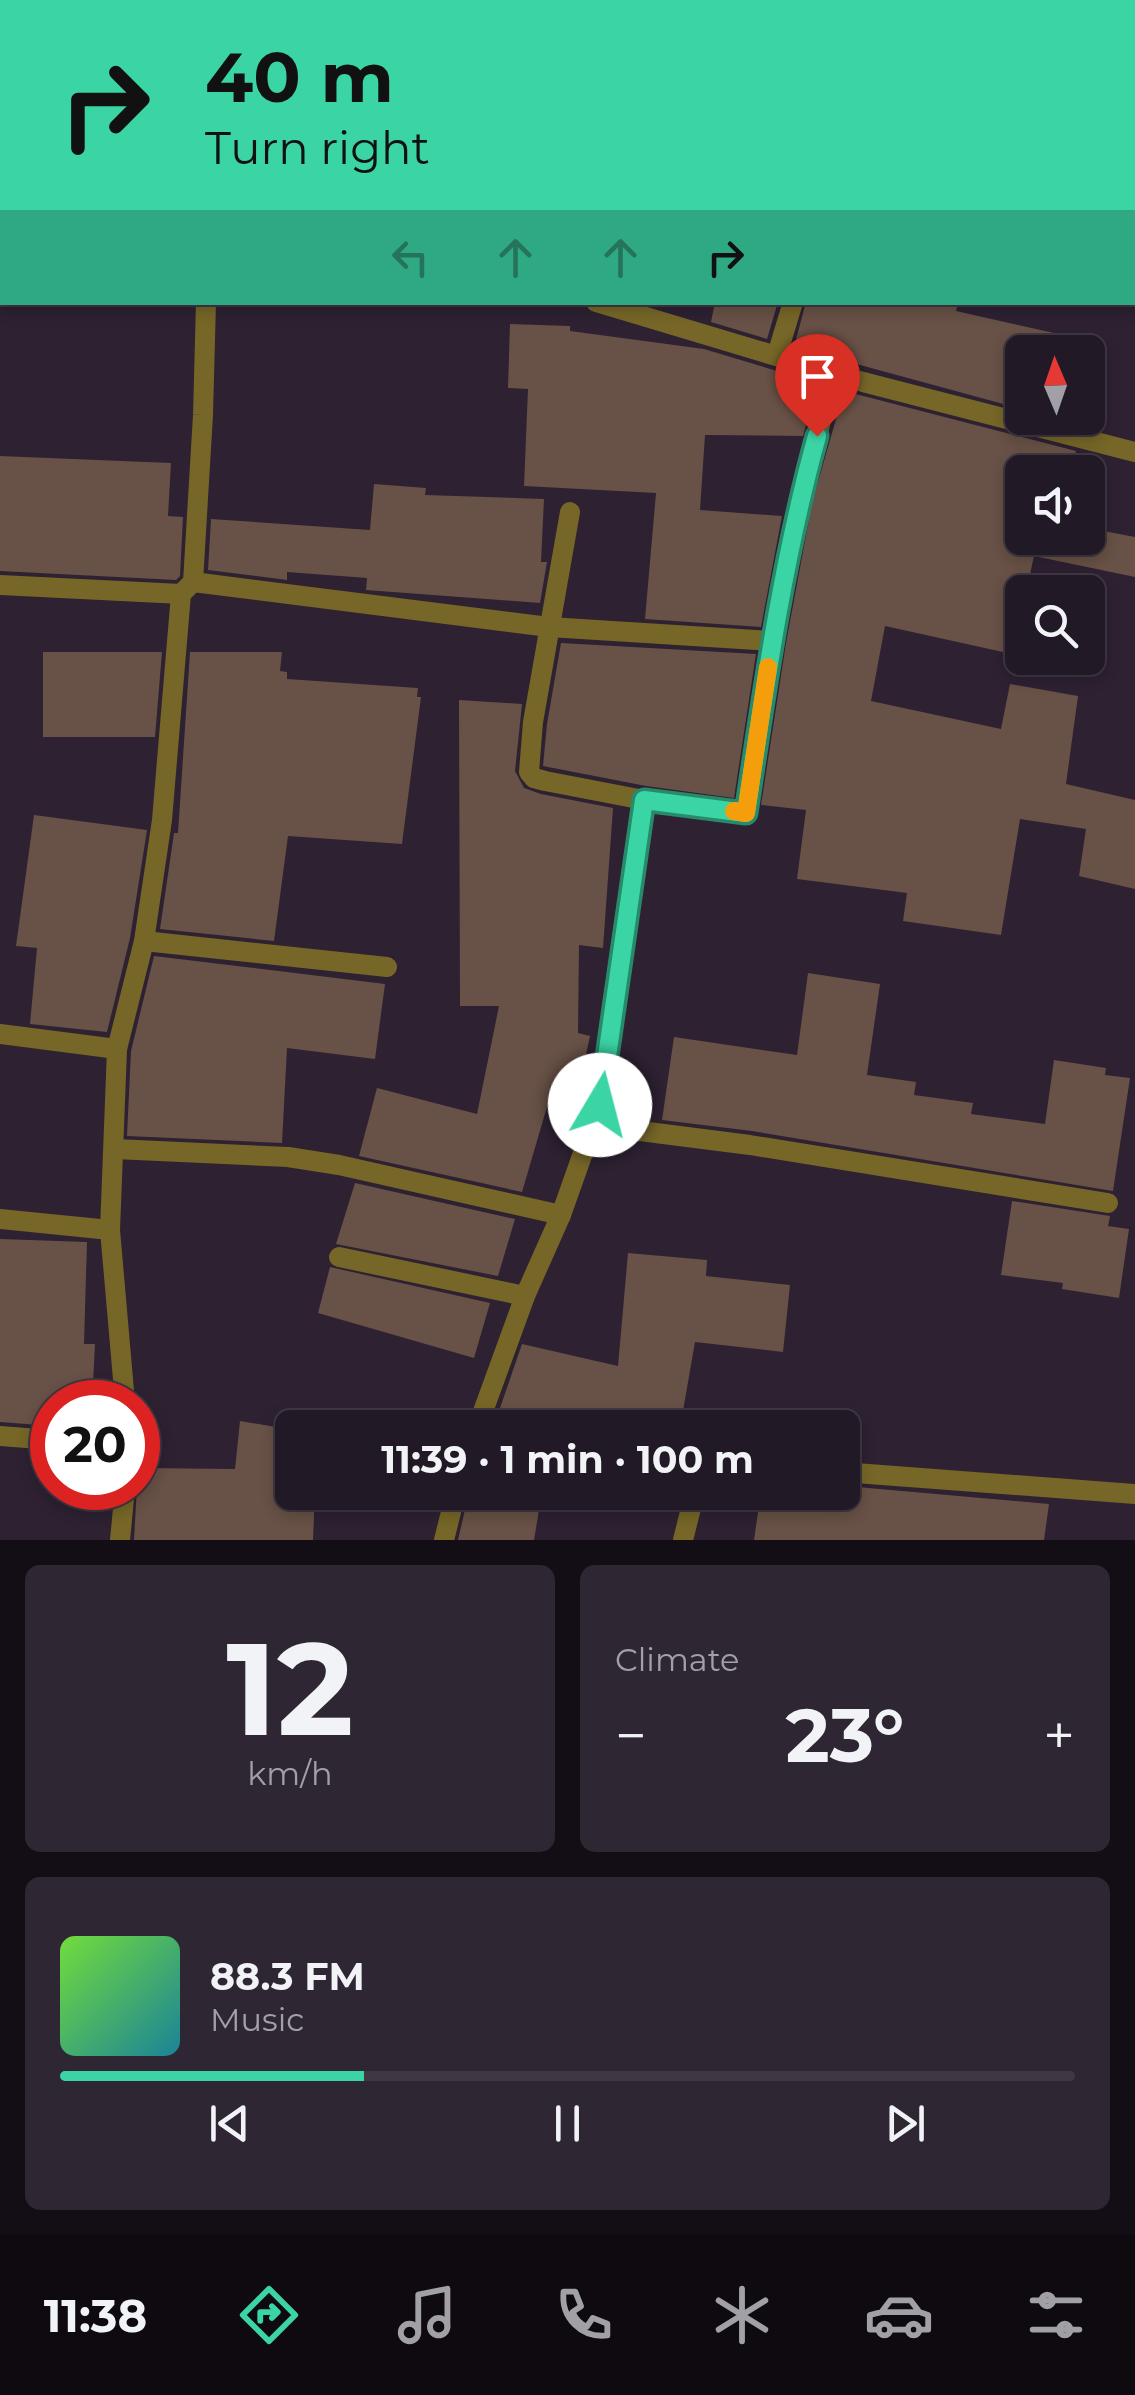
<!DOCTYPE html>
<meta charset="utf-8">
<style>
:root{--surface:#221926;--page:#2e2632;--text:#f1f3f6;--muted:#a2a0a7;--line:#3f3843;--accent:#3bd4a4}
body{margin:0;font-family:Montserrat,sans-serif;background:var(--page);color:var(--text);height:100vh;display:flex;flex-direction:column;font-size:38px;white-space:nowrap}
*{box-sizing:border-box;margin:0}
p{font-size:32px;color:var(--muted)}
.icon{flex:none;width:55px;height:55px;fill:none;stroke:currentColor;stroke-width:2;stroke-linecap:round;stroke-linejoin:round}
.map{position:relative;height:1540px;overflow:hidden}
.drawer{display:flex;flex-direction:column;gap:25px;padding:25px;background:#130e15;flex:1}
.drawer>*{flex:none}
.banner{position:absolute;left:0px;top:0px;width:1135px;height:305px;box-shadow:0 5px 15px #0003,0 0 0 2px var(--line);background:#3bd4a4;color:#111;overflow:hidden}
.needle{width:65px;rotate:358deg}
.buttons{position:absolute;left:1005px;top:335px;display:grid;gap:20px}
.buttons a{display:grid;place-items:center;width:100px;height:100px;border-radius:15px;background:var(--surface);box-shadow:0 5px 15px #0003,0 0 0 2px var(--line);font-size:50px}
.speed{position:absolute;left:30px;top:1380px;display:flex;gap:20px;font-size:50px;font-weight:700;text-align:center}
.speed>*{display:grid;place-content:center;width:130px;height:130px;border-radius:50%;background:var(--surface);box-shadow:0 5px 15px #0003,0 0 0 2px var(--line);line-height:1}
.speed .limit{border:15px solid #d22;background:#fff;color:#111}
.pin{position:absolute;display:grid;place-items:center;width:85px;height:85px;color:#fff;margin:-102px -42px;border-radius:50% 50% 50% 0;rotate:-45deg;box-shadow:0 0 10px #0007}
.pin .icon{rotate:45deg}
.me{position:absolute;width:110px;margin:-55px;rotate:8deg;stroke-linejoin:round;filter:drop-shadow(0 0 8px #0008)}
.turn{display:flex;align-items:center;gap:35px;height:210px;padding:0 40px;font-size:45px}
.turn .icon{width:130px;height:130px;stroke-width:2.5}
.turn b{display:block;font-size:70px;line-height:85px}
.lanes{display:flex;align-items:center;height:95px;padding:0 40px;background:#0003;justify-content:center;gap:50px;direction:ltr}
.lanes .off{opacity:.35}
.big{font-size:75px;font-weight:700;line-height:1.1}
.drawer .card{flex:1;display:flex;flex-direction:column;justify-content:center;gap:15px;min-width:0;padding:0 35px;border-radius:15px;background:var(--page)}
.drawer .dial{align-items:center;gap:0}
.dial b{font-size:130px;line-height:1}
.song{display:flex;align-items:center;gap:30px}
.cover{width:120px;height:120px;border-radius:15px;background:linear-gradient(135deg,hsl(100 70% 55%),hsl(190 70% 35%))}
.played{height:10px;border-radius:5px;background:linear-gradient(90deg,var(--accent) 30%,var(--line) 30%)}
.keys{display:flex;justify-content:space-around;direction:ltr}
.heat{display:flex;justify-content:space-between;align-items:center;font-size:55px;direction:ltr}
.drawer .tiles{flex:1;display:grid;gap:25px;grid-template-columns:1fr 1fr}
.card:last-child{grid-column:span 2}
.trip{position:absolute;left:275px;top:1410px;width:585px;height:100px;border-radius:15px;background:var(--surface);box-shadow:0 5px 15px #0003,0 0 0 2px var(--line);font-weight:700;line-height:100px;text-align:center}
.dock{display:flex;height:160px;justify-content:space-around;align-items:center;background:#0e0a0f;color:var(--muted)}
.dock .icon{width:70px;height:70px}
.dock .active{color:var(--accent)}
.dock b{font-size:45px;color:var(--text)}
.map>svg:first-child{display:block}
.building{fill:#685146}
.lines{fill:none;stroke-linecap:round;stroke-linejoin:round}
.service{stroke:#766627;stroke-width:20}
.route-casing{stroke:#268a6b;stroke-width:25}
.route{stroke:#3bd4a4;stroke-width:18}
.slow{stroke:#f59e0b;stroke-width:18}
</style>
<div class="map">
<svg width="1135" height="1540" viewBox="0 0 1135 1540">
<rect width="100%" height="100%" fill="#2d2132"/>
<!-- building -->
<g class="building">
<path d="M715 302H778L767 339 711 322Z"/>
<path d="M806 302H958L956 311 1103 344 1088 405V352H1022V409L794 347Z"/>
<path d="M510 324 570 326V331L704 349 817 383 803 436 705 435 700 510 782 516 761 627 645 619 656 493 524 486 528 389 508 388Z"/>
<path d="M844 391 1076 451 1070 472H1022V538H1088V528L1135 537V577L1034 556 1026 592H1022L1012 654 885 626 871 701 1001 729 1010 684 1078 696 1066 784 1135 800V889L1079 876 1086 829 1020 819 1001 935 903 921 907 893 797 879 806 810 761 805 786 643 812 503Z"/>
<path d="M0 456 171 463 168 516 183 517 180 576 176 580 0 571Z"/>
<path d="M374 484 426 488 425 495 544 499 541 562H547L540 603 366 590 367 578 287 572V580L208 570 211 519 370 530Z"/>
<path d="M561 643 756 654 734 798 646 786 543 766 547 724Z"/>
<path d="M43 652H162L155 737H43Z"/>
<path d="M190 652H282L280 671 287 672V679L418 688 417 697H421L402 844 288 836 274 941 160 929 174 833H178Z"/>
<path d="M459 700 522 704 515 771 524 788 541 794 613 808 603 948 579 945 578 1033 590 1036 575 1106 549 1100 522 1192 359 1156 377 1088 477 1114 499 1006H460Z"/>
<path d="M34 815 147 830 130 938 107 1032 30 1024 37 948 16 946Z"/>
<path d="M154 956 385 984 375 1059 287 1048 282 1143 127 1136 131 1051Z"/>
<path d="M808 973 880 984 867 1075 916 1082 914 1095 973 1103 971 1114 1045 1124 1054 1060 1106 1068 1105 1075 1130 1078 1113 1191 752 1131 662 1120 674 1037 797 1055Z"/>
<path d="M355 1183 515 1219 498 1276 336 1244Z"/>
<path d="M1012 1201 1110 1216 1108 1226 1129 1229 1119 1298 1062 1289 1063 1283 1001 1275Z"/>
<path d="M0 1239 87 1242 84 1344H95L92 1402H52V1426L0 1422Z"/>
<path d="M628 1253 707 1260 706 1276 790 1285 783 1352 695 1342 680 1428H572L500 1408 522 1344 618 1366Z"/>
<path d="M330 1267 490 1303 474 1358 318 1313Z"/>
<path d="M240 1421 282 1428 278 1471H292V1492H315L313 1540H134L138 1468 235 1469Z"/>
<path d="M857 1487 1049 1504 1044 1540H754L761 1492H856Z"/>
<path d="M469 1492H542L534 1540H458Z"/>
</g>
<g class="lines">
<!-- service -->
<g class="service">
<path d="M240 2V0"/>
<path d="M524 2 525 0"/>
<path d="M882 2 883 0"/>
<path d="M0 210H2"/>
<path d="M596 302 863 382 1135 452"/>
<path d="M777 355 793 302"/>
<path d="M570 512 533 722 529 772 534 778 545 781 644 800"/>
<path d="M193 582 549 627 772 641"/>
<path d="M0 585 181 594"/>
<path d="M144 941 387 967"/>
<path d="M0 1034 117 1049"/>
<path d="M593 1125 750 1145 1108 1203"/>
<path d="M115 1149 288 1157 339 1165 561 1215"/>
<path d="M0 1219 110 1230"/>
<path d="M339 1257 525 1296"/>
<path d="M125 1402 110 1230 117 1049 144 941 162 820 181 594 193 582 203 415 206 302"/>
<path d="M477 1428 525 1296 561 1215 600 1105 644 800 746 813 772 641 799 500 835 371"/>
<path d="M0 1436 52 1440"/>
<path d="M842 1472 1135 1494"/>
<path d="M120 1540 125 1488"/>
<path d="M444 1540 456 1492"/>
<path d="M683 1540 695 1492"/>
</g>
</g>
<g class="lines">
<!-- route casing -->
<g class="route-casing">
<path id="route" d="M600 1105 644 800 746 813C765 686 783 559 817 436"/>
</g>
<!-- route -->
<use href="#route" class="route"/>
<!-- slow -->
<path class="slow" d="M734 811 746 813 768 667"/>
</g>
</svg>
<div class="buttons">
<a><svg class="needle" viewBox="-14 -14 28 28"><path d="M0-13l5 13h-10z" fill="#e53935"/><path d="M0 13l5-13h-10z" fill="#a2a0a7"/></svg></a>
<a><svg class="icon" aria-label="sound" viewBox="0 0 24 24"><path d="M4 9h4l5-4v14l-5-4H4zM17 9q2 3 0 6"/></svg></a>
<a><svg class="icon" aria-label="search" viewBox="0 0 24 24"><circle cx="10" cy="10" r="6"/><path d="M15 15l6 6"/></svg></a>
</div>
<div class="speed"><div class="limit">20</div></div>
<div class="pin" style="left:817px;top:436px;background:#d93025"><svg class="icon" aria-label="arrive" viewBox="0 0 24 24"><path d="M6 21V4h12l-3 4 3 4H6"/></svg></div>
<svg class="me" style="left:600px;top:1105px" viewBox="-20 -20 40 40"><circle r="19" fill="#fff"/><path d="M0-13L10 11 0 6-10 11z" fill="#3bd4a4"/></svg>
<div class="trip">11:39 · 1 min · 100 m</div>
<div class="banner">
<div class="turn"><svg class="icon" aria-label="right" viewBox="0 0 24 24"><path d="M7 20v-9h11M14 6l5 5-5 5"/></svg><div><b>40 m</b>Turn right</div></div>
<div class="lanes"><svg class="icon off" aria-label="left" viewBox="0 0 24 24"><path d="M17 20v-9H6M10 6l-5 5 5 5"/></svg><svg class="icon off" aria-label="ahead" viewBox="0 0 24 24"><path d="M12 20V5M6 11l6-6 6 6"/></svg><svg class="icon off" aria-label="ahead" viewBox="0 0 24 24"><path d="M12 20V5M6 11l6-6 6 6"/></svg><svg class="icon" aria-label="right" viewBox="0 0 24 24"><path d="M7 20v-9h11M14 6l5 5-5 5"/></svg></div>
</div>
</div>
<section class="drawer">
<div class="tiles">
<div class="card dial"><b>12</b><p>km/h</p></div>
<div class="card"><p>Climate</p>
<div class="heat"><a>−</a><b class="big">23°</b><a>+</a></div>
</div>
<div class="card">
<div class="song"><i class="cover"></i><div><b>88.3 FM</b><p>Music</p></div></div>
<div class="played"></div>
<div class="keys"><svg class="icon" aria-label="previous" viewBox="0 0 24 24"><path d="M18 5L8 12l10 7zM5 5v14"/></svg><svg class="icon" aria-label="pause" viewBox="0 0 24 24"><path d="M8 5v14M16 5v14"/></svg><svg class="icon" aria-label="next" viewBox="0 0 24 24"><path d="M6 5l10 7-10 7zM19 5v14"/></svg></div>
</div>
</div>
</section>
<nav class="dock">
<b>11:38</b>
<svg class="icon active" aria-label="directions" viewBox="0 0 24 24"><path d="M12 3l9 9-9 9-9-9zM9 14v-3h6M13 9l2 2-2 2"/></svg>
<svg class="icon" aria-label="music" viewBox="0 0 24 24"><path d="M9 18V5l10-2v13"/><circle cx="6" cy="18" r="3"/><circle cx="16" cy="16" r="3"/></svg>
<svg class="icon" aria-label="phone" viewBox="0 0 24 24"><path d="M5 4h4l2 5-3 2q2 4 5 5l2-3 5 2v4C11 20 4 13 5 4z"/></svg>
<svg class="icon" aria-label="climate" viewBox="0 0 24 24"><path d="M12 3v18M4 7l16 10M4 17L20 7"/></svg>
<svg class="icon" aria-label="car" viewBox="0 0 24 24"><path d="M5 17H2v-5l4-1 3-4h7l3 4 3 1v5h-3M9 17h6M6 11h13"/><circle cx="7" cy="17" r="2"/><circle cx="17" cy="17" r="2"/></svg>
<svg class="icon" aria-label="filters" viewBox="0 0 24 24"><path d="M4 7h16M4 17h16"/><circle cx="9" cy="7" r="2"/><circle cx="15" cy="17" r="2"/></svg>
</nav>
